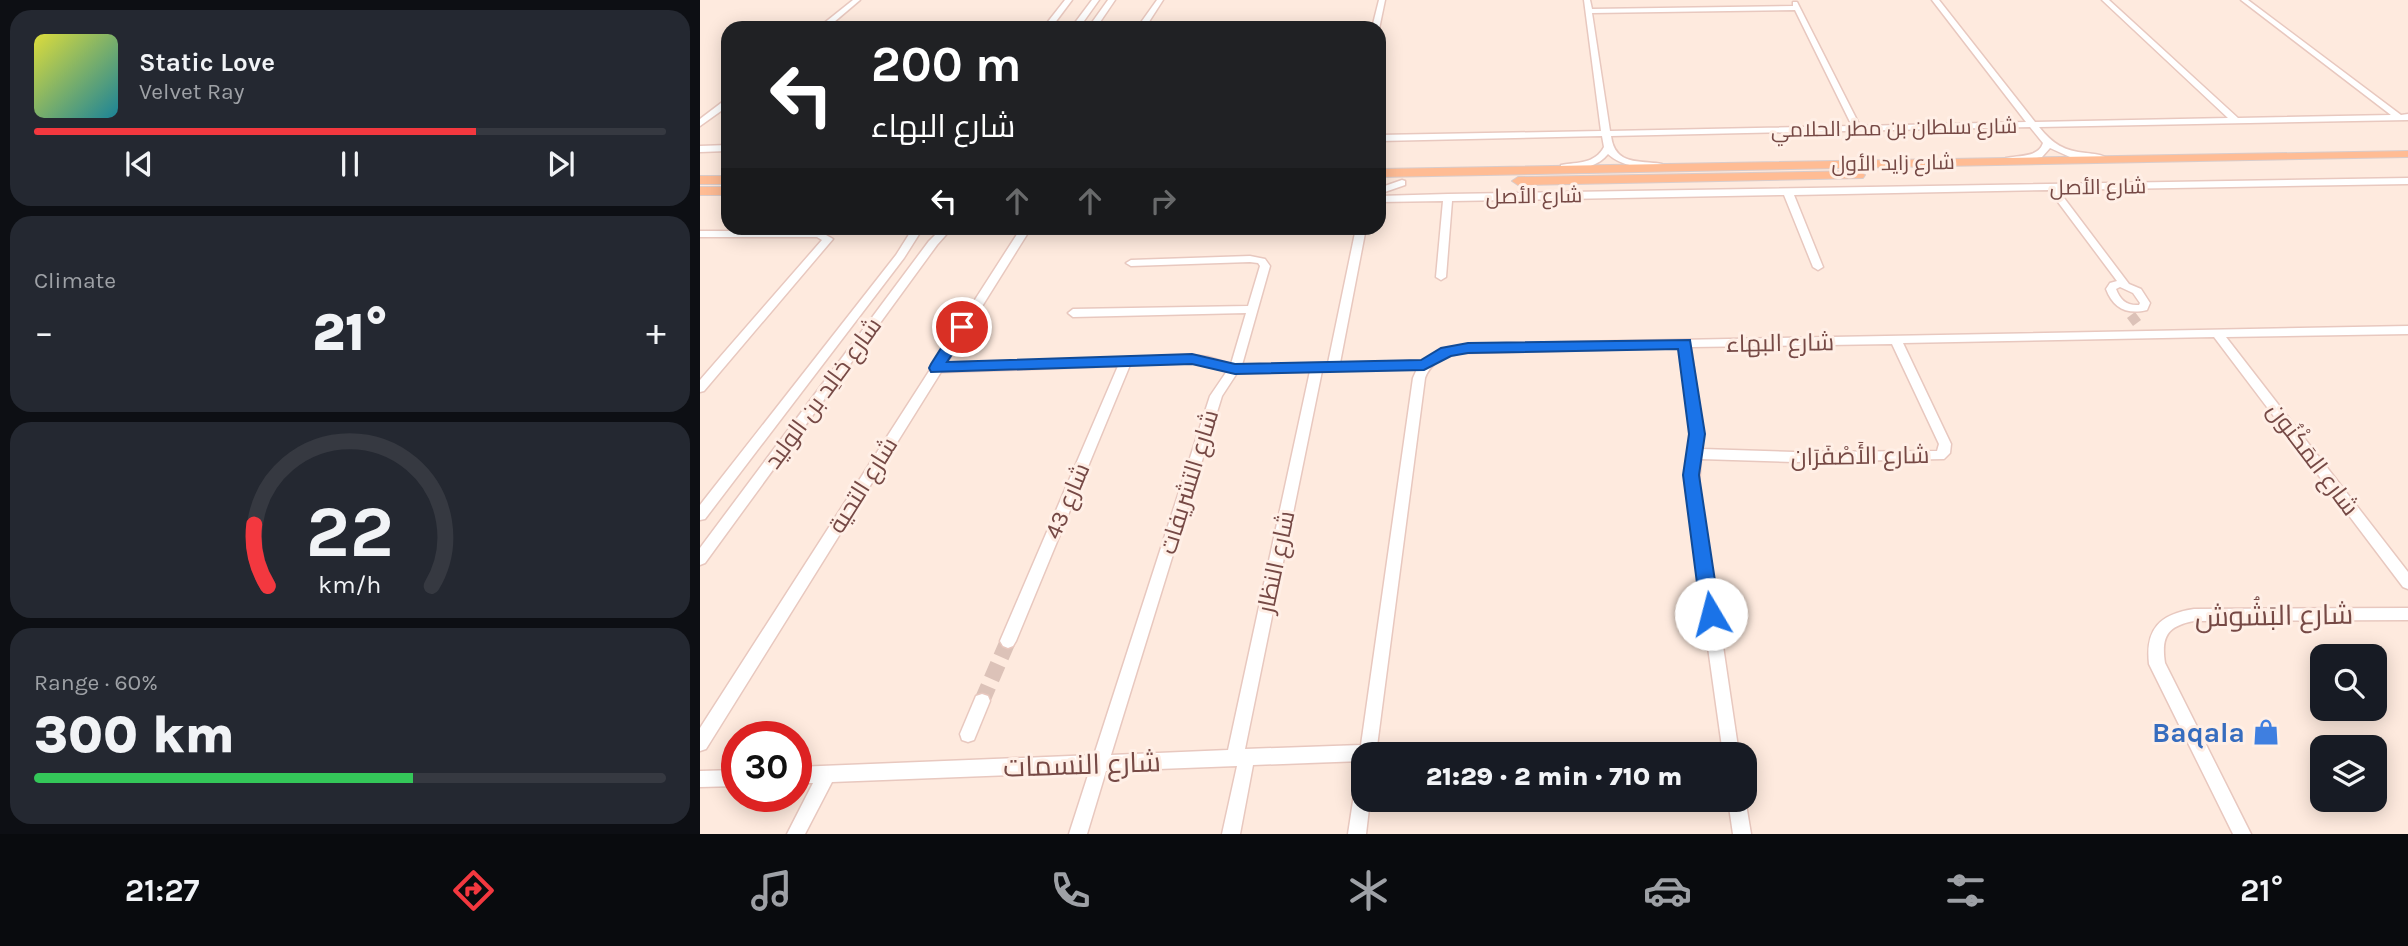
<!DOCTYPE html>
<meta charset="utf-8">
<style>
:root{--surface:#171b24;--page:#242831;--text:#f1f3f6;--muted:#9ea1a6;--line:#363941;--accent:#f3383f}
body{margin:0;font-family:Karla,Cairo,sans-serif;background:var(--page);color:var(--text);height:100vh;display:flex;flex-direction:column;font-size:26px;white-space:nowrap}
*{box-sizing:border-box;margin:0}
p{font-size:23px;color:var(--muted)}
.icon{flex:none;width:38px;height:38px;fill:none;stroke:currentColor;stroke-width:2;stroke-linecap:round;stroke-linejoin:round}
.map{position:relative;flex:1;overflow:hidden}
.details{display:flex;flex-direction:column;gap:10px;padding:10px;background:#0d0f14;width:700px}
.details>*{flex:none}
.banner{position:absolute;left:21px;top:21px;width:665px;height:214px;border-radius:21px;box-shadow:0 4px 18px #0003;background:#202124;color:#fff;overflow:hidden}
.buttons{position:absolute;left:1610px;top:644px;display:grid;gap:14px}
.buttons a{display:grid;place-items:center;width:77px;height:77px;border-radius:14px;background:var(--surface);box-shadow:0 4px 18px #0003;font-size:35px}
.speed{position:absolute;left:21px;top:721px;display:flex;gap:14px;font-size:35px;font-weight:700;text-align:center}
.speed>*{display:grid;place-content:center;width:91px;height:91px;border-radius:50%;background:var(--surface);box-shadow:0 4px 18px #0003;line-height:1}
.speed .limit{border:10px solid #d22;background:#fff;color:#111}
.pin{position:absolute;display:grid;place-items:center;width:60px;height:60px;color:#fff;margin:-30px;border:4px solid #fff;border-radius:50%;box-shadow:0 2px 7px #0007}
.me{position:absolute;width:77px;margin:-38px;rotate:352deg;stroke-linejoin:round;filter:drop-shadow(0 0 5px #0008)}
.turn{display:flex;align-items:center;gap:24px;height:147px;padding:0 35px;font-size:32px}
.turn .icon{width:91px;height:91px;stroke-width:2.5}
.turn b{display:block;font-size:49px;line-height:60px}
.lanes{display:flex;align-items:center;height:66px;padding:0 35px;background:#0003;justify-content:center;gap:35px;direction:ltr}
.lanes .off{opacity:.35}
.big{font-size:52px;font-weight:800;line-height:1.1}
.details .card{flex:1;display:flex;flex-direction:column;justify-content:center;gap:10px;min-width:0;padding:0 24px;border-radius:21px;background:var(--page)}
.details .dial{align-items:center;gap:0}
.dial svg{height:182px;overflow:visible;fill:none;stroke:var(--line);stroke-width:7;stroke-linecap:round;text-anchor:middle}
.dial text{fill:var(--text);stroke:none}
.song{display:flex;align-items:center;gap:21px}
.cover{width:84px;height:84px;border-radius:10px;background:linear-gradient(135deg,hsl(60 70% 55%),hsl(190 70% 35%))}
.played{height:7px;border-radius:4px;background:linear-gradient(90deg,var(--accent) 70%,var(--line) 70%)}
.keys{display:flex;justify-content:space-around;direction:ltr}
.heat{display:flex;justify-content:space-between;align-items:center;font-size:38px;direction:ltr}
.charge{height:10px;border-radius:5px;background:linear-gradient(90deg,#34c759 60%,var(--line) 0)}
.trip{position:absolute;left:651px;top:742px;width:406px;height:70px;border-radius:21px;background:var(--surface);box-shadow:0 4px 18px #0003;font-weight:800;line-height:70px;text-align:center}
.tabs{display:flex;height:112px;justify-content:space-around;align-items:center;background:#090b0e;color:var(--muted)}
.tabs .icon{width:49px;height:49px}
.tabs .active{color:var(--accent)}
.tabs b{font-size:32px;color:var(--text)}
main{display:flex;flex:1;min-height:0}
.map>svg:first-child{display:block}
.lines{fill:none;stroke-linecap:round;stroke-linejoin:round}
.minor-tunnel-far1{stroke:#dcc2b8;stroke-width:10;stroke-dasharray:10 5;stroke-linecap:butt}
.minor-tunnel{stroke:#dcc2b8;stroke-width:16;stroke-dasharray:16 8;stroke-linecap:butt}
.minor-casing{stroke:#e8c8bf;stroke-width:3}
.major-casing{stroke:#d9cccb;stroke-width:2}
.minor{fill:#fff;fill-rule:evenodd}
.major{fill:#ffbc94;fill-rule:evenodd}
.route{fill:#1a73e8;stroke:#114b97;stroke-width:2}
.labels{text-anchor:middle;stroke-width:6;stroke-linejoin:round;paint-order:stroke}
.far-street-label{font-size:21px;fill:#764945;stroke:#ffefe6}
.street-label{font-size:24px;fill:#764945;stroke:#ffefe6}
.near-street-label{font-size:28px;fill:#764945;stroke:#ffefe6}
.near-shop-label{font-size:28px;font-weight:bold;fill:#366cbe;stroke:#ffefe6;text-anchor:end}
</style>
<main>
<section class="details">
<div class="card">
<div class="song"><i class="cover"></i><div><b>Static Love</b><p>Velvet Ray</p></div></div>
<div class="played"></div>
<div class="keys"><svg class="icon" aria-label="previous" viewBox="0 0 24 24"><path d="M18 5L8 12l10 7zM5 5v14"/></svg><svg class="icon" aria-label="pause" viewBox="0 0 24 24"><path d="M8 5v14M16 5v14"/></svg><svg class="icon" aria-label="next" viewBox="0 0 24 24"><path d="M6 5l10 7-10 7zM19 5v14"/></svg></div>
</div>
<div class="card"><p>Climate</p>
<div class="heat"><a>−</a><b class="big">21°</b><a>+</a></div>
</div>
<div class="card dial"><svg viewBox="0 0 100 80">
<path d="M14 69A42 42 0 1 1 86 69"/>
<path d="M14 69A42 42 0 0 1 8 42" stroke="#f3383f"/>
<text x="50" y="56" font-size="32" font-weight="700">22</text>
<text x="50" y="72" font-size="11">km/h</text>
</svg></div>
<div class="card"><p>Range · 60%</p><b class="big">300 km</b><div class="charge"></div></div>
</section>
<div class="map">
<svg width="1708" height="834" viewBox="0 0 1708 834">
<rect width="100%" height="100%" fill="#feeade"/>
<g class="lines">
<!-- minor-tunnel-far1 -->
<path class="minor-tunnel-far1" d="M1431 315 1437 323"/>
<!-- minor-tunnel -->
<path class="minor-tunnel" d="M282 701 308 641"/>
<!-- minor casing -->
<g class="minor-casing">
<g id="minor">
<path d="M153 0H160L127 28H118Z"/>
<path d="M365 0H372L351 28H343Z"/>
<path d="M392 0H399L379 28H371Z"/>
<path d="M408 0H415L396 28H388Z"/>
<path d="M457 0H463L445 28H437Z"/>
<path d="M679 0H685L679 29 672 28Z"/>
<path d="M884 0H890L892 9 1093 6V2H1097L1160 126 1326 122 1232 0H1239L1335 122 1528 118 1402 0H1409L1538 118 1691 115 1541 0H1548L1701 115 1708 114V120L1339 127C1353 144 1364 151 1386 153 1394 154 1401 154 1407 158L1403 161 1370 157 1350 148 1342 157 1309 163 1305 160 1306 158C1319 155 1338 158 1343 143L1330 127 911 136C915 166 939 160 962 164L964 166 959 169C941 167 922 167 908 154 897 168 878 170 861 169V165C878 162 895 164 904 147L902 136 679 141V135L901 131ZM1095 10 1152 126 910 131 892 13Z"/>
<path d="M25 100H28V106L0 126V119Z"/>
<path d="M28 145V151L0 152V146Z"/>
<path d="M1708 178V184L1358 190 1429 284 1441 289 1450 303 1447 310C1427 315 1413 308 1406 289L1410 283 1417 281 1349 190 1094 195 1123 267 1118 270 1113 267 1084 195 752 201 746 277 741 280 736 277 743 201 679 202V196L748 194ZM1420 287 1433 293 1440 303 1439 305C1427 306 1420 300 1416 289Z"/>
<path d="M702 180 705 181V185L679 194V188Z"/>
<path d="M213 228H223L204 258 5 519 0 520V505L196 255Z"/>
<path d="M242 228H252L237 245 5 563 0 565V548L229 241Z"/>
<path d="M321 228H331L246 364 492 355 508 357 531 364 546 313 373 317 368 313 373 309 548 306 560 266 558 263 550 262 431 266 426 263 431 260 550 256 565 259 570 266 542 365 628 363 656 228H666L640 363 723 361 741 350 768 344 1708 326V334L1526 337 1708 572V589L1703 587 1514 337 1203 343 1251 444 1250 453 1244 459 1094 462 1001 459 999 484 1039 754H1023L985 484 991 434 980 348 760 353C744 356 731 362 725 378L676 754H663V761L553 765 540 834H522L537 766 406 771 387 834H369L389 772 132 782 105 834H87L113 783H96V767L394 755 510 396 527 371 492 363 430 365 316 641 313 646 308 648 303 646 300 641 418 366 241 372 6 749 0 751V728ZM1192 344 1239 444 1237 451 1094 452 1002 449 1003 434 991 347ZM717 369 713 378 661 745 545 749 622 371ZM610 371 528 750 411 755 522 396 537 373Z"/>
<path d="M0 231H119L133 239 4 391 0 392V380L122 240 117 237H0Z"/>
<path d="M1708 608V620L1494 621C1467 626 1461 637 1465 663L1551 834H1533L1449 664C1445 629 1460 614 1494 609Z"/>
<path d="M282 694 288 696 290 701 274 740 268 742 262 740 260 734 276 696Z"/>
<path d="M37 770V786L0 787V771Z"/>
<path d="M663 780V800H670L666 834H648L655 788 657 782Z"/>
<path d="M1045 798 1051 834H1033L1028 800H1045Z"/>
</g>
</g>
<!-- major casing -->
<g class="major-casing">
<g id="major">
<path d="M1708 151V157L679 177V169Z"/>
<path d="M1159 171 1165 175 1163 178 818 185 812 181 818 177Z"/>
<rect x="0" y="176" width="28" height="8"/>
<rect x="0" y="187" width="28" height="8"/>
</g>
</g>
<!-- minor -->
<use href="#minor" class="minor"/>
<!-- major -->
<use href="#major" class="major"/>
</g>
<!-- route -->
<path class="route" d="M262 322 270 327 247 362 492 354 535 364 721 360 741 348 768 343 990 340 1005 434 999 475 1020 614 1018 620 1011 623 1004 620 1001 614 983 475 989 434 978 349 768 353 751 356 724 370 535 374 492 364 231 372 229 368 231 364 257 323Z"/>
<!-- icons -->
<defs>
<g id="shop-bare" transform="scale(2.1)"><path d="M-5-2.5h2.3a2.7 3.5 0 0 1 5.4 0H5L5.5 6h-11ZM-1.5-2.5h3a1.5 2.3 0 0 0-3 0Z" fill="#3f7fe0" stroke="#ffefe6" stroke-width="2.5" paint-order="stroke"/></g>
</defs>
<g fill-rule="evenodd">
<use href="#shop-bare" x="1566" y="732"/>
</g>
<g class="labels">
<!-- far-street labels -->
<g class="far-street-label">
<text transform="translate(1194 128) rotate(-1)" y="7">شارع سلطان بن مطر الحلامي</text>
<text transform="translate(1193 163) rotate(-1)" y="7">شارع زايد الأول</text>
<text transform="translate(1398 187) rotate(-1)" y="7">شارع الأصل</text>
<text transform="translate(834 196) rotate(-1)" y="7">شارع الأصل</text>
</g>
<!-- street labels -->
<g class="street-label">
<text transform="translate(1080 343) rotate(-1)" y="8">شارع البهاء</text>
<text transform="translate(123 393) rotate(-54)" y="8">شارع خالِد بن الوليد</text>
<text transform="translate(1160 456) rotate(-1)" y="8">شارع الأَصْفَرَان</text>
<text transform="translate(1613 459) rotate(53)" y="8">شارع المَكْنُون</text>
<text transform="translate(489 482) rotate(-73)" y="8">شارع التشريفات</text>
<text transform="translate(163 485) rotate(-58)" y="8">شارع التحية</text>
<text transform="translate(367 501) rotate(-67)" y="8">شارع 43</text>
<text transform="translate(576 562) rotate(-78)" y="8">شارع النظار</text>
</g>
<!-- near-street labels -->
<g class="near-street-label">
<text transform="translate(1574 615) rotate(-1)" y="10">شارع البَشُوش</text>
<text transform="translate(382 764) rotate(-2)" y="10">شارع النسمات</text>
</g>
<!-- near-shop labels -->
<g class="near-shop-label">
<text x="1545" y="742">Baqala</text>
</g>
</g>
</svg>
<div class="buttons">
<a><svg class="icon" aria-label="search" viewBox="0 0 24 24"><circle cx="10" cy="10" r="6"/><path d="M15 15l6 6"/></svg></a>
<a><svg class="icon" aria-label="layers" viewBox="0 0 24 24"><path d="M12 4l9 5-9 5-9-5zM3 14l9 5 9-5"/></svg></a>
</div>
<div class="speed"><div class="limit">30</div></div>
<div class="pin" style="left:262px;top:327px;background:#d93025"><svg class="icon" aria-label="arrive" viewBox="0 0 24 24"><path d="M6 21V4h12l-3 4 3 4H6"/></svg></div>
<svg class="me" style="left:1011px;top:614px" viewBox="-20 -20 40 40"><circle r="19" fill="#fff"/><path d="M0-13L10 11 0 6-10 11z" fill="#1a73e8"/></svg>
<div class="trip">21:29 · 2 min · 710 m</div>
<div class="banner">
<div class="turn"><svg class="icon" aria-label="left" viewBox="0 0 24 24"><path d="M17 20v-9H6M10 6l-5 5 5 5"/></svg><div><b>200 m</b>شارع البهاء</div></div>
<div class="lanes"><svg class="icon" aria-label="left" viewBox="0 0 24 24"><path d="M17 20v-9H6M10 6l-5 5 5 5"/></svg><svg class="icon off" aria-label="ahead" viewBox="0 0 24 24"><path d="M12 20V5M6 11l6-6 6 6"/></svg><svg class="icon off" aria-label="ahead" viewBox="0 0 24 24"><path d="M12 20V5M6 11l6-6 6 6"/></svg><svg class="icon off" aria-label="right" viewBox="0 0 24 24"><path d="M7 20v-9h11M14 6l5 5-5 5"/></svg></div>
</div>
</div>
</main>
<nav class="tabs">
<b>21:27</b>
<svg class="icon active" aria-label="directions" viewBox="0 0 24 24"><path d="M12 3l9 9-9 9-9-9zM9 14v-3h6M13 9l2 2-2 2"/></svg>
<svg class="icon" aria-label="music" viewBox="0 0 24 24"><path d="M9 18V5l10-2v13"/><circle cx="6" cy="18" r="3"/><circle cx="16" cy="16" r="3"/></svg>
<svg class="icon" aria-label="phone" viewBox="0 0 24 24"><path d="M5 4h4l2 5-3 2q2 4 5 5l2-3 5 2v4C11 20 4 13 5 4z"/></svg>
<svg class="icon" aria-label="climate" viewBox="0 0 24 24"><path d="M12 3v18M4 7l16 10M4 17L20 7"/></svg>
<svg class="icon" aria-label="car" viewBox="0 0 24 24"><path d="M5 17H2v-5l4-1 3-4h7l3 4 3 1v5h-3M9 17h6M6 11h13"/><circle cx="7" cy="17" r="2"/><circle cx="17" cy="17" r="2"/></svg>
<svg class="icon" aria-label="filters" viewBox="0 0 24 24"><path d="M4 7h16M4 17h16"/><circle cx="9" cy="7" r="2"/><circle cx="15" cy="17" r="2"/></svg>
<b>21°</b>
</nav>
